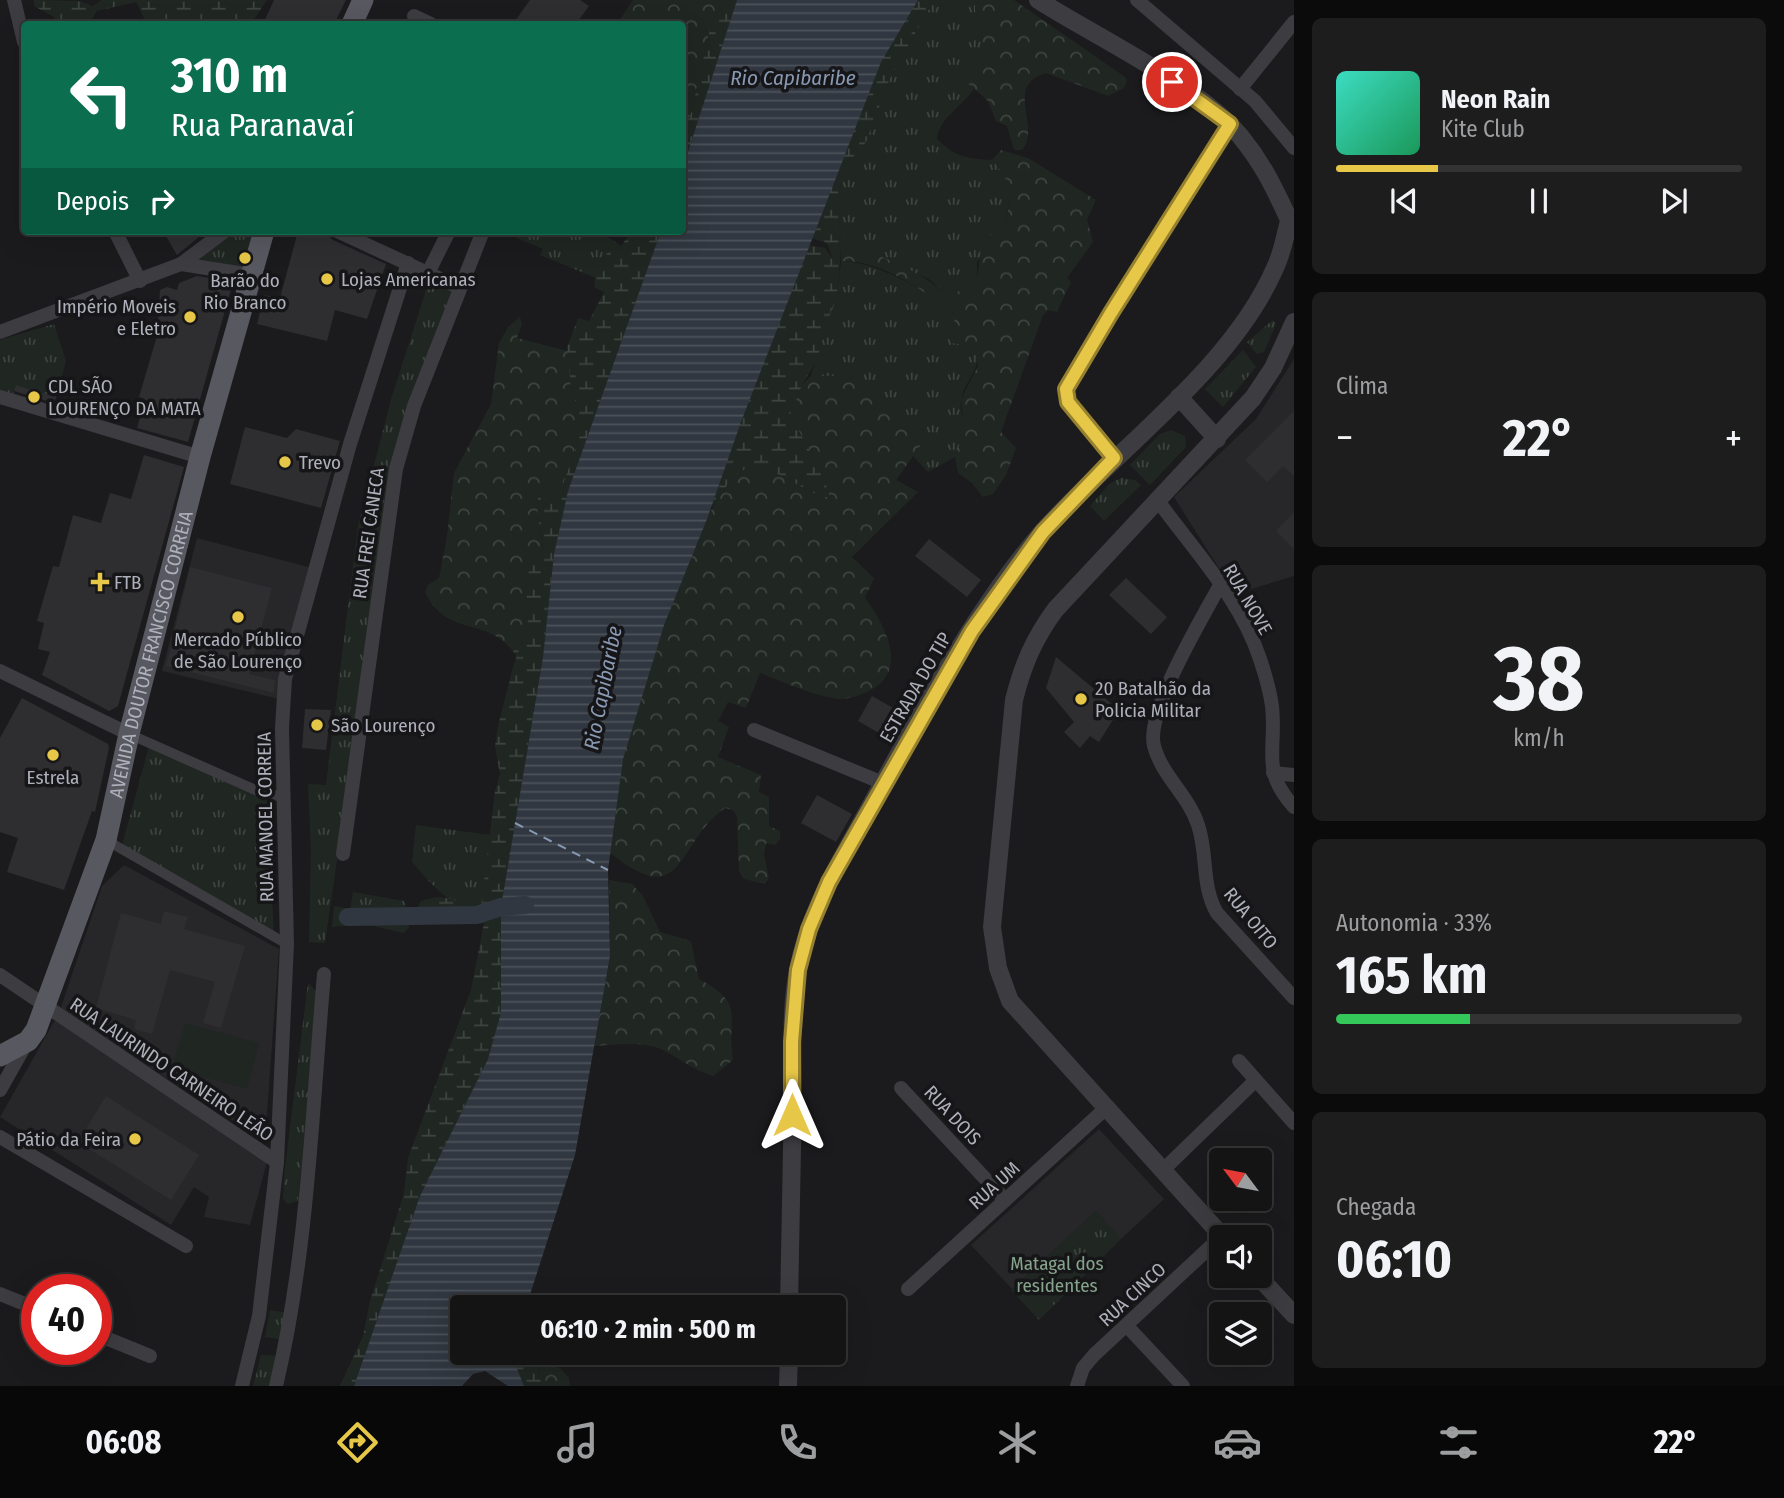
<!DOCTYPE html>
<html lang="pt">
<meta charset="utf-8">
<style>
:root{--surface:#141415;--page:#1d1d1e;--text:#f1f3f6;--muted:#9d9ea0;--line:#333334;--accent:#e7c748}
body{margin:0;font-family:"Fira Sans Condensed",sans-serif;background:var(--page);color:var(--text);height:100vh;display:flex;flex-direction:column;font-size:26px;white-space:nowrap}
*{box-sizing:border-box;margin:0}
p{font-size:23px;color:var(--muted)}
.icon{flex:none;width:38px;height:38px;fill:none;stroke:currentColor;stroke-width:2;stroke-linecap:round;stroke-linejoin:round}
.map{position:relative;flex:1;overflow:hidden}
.side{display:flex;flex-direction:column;gap:18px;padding:18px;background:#0b0b0c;width:490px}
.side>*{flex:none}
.guide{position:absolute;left:21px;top:21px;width:665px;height:214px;border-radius:7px;box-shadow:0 7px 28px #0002,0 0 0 2px var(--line);background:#0b6e4f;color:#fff;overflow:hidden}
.needle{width:46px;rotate:302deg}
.buttons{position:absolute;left:1209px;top:1148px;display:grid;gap:14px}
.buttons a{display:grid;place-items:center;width:63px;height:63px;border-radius:7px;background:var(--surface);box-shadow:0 7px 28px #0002,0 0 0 2px var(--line);font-size:35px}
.speed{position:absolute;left:21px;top:1274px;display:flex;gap:14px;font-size:35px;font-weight:700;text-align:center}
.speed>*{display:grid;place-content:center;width:91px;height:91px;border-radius:50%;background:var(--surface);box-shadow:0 7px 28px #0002,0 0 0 2px var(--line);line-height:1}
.speed .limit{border:10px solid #d22;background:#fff;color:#111}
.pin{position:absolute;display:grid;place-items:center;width:60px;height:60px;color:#fff;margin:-30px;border:4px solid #fff;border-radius:50%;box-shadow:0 2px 7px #0007}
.me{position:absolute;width:77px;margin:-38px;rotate:0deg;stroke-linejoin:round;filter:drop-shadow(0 0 5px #0008)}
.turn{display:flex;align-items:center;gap:24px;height:147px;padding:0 35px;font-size:32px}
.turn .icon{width:91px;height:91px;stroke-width:2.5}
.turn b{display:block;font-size:49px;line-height:60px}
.then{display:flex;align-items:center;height:66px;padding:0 35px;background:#0003;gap:14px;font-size:26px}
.big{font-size:52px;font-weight:700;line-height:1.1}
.side .widget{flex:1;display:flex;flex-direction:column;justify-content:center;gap:10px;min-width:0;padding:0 24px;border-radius:10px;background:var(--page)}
.side .dial{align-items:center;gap:0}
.dial b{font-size:91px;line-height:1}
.song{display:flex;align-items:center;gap:21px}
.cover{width:84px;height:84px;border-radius:10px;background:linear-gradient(135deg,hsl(170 70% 55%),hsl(150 70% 35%))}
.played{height:7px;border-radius:4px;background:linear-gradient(90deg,var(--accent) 25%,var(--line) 25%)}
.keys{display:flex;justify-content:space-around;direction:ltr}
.heat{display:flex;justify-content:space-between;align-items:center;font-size:38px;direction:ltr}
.charge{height:10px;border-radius:5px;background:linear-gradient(90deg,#34c759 33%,var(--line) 0)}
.trip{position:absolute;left:450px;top:1295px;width:396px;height:70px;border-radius:7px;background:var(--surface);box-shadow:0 7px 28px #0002,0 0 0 2px var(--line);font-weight:700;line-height:70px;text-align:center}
.tab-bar{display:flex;height:112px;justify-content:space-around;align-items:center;background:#080808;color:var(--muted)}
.tab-bar .icon{width:49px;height:49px}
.tab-bar .on{color:var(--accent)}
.tab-bar b{font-size:32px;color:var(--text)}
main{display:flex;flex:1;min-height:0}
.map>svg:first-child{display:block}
.built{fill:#272629}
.grass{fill:url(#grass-tufts)}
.forest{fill:url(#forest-crowns)}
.wetland{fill:url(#wetland-marsh)}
.pitch{fill:#202722}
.water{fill:url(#water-rules)}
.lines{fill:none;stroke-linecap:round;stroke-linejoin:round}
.canal{stroke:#313740;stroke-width:18}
.ferry{stroke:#8899b3;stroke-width:2;stroke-dasharray:9 7;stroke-linecap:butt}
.building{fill:#2e2d30}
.pedestrian{stroke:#3c3c41;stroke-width:10}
.minor{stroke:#3c3c41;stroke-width:14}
.tertiary{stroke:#3c3c41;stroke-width:18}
.primary{stroke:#585860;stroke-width:21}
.route-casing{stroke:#96812f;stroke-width:18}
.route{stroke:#e7c748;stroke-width:12}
.poi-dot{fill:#e7c748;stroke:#161517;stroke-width:2.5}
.labels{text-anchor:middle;stroke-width:7;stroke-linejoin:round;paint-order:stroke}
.poi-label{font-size:19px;fill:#aeb0bb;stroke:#161517;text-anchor:start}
.street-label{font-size:19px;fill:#aeb0bb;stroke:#161517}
.park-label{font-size:19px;fill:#86a48c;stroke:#161517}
.water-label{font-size:21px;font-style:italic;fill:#8899b3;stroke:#161517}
</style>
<main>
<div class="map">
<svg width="1294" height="1386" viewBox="0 0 1294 1386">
<defs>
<pattern id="grass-tufts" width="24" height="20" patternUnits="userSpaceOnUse" patternTransform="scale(1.75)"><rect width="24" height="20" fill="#202722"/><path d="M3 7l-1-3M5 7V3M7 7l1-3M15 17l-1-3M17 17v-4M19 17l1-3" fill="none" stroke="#3e4440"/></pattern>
<pattern id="forest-crowns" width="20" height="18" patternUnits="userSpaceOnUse" patternTransform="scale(1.75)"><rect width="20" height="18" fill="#202722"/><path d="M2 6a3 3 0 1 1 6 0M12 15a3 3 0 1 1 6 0" fill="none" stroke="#3e4440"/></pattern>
<pattern id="wetland-marsh" width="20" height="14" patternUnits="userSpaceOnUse" patternTransform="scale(1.75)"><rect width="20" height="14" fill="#202722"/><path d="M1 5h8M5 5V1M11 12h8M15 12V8" fill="none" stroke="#3e4440"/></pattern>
<pattern id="water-rules" width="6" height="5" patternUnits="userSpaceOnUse" patternTransform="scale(1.75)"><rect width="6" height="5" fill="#313740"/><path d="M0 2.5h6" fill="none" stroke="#4c515a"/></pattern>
</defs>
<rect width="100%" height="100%" fill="#1b1a1c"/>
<!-- built -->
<g class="built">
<path d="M1294 359V576L1235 594 1174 497 1256 419Z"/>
<path d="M197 538 312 568 279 699 162 671Z"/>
<path d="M124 865 279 949 265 1141 60 1010 102 886Z"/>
<path d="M55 1020 267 1162 250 1225 204 1217 209 1197 194 1187 171 1225 0 1117Z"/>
<path d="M1099 1129 1164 1199 1121 1239 1096 1211 1012 1289 971 1245Z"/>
</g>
<!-- grass -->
<g class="grass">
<path d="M934 0H979L975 6 979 37 989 54 983 67 963 79 974 88C964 106 939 117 937 139 955 157 968 159 992 160L1006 175 1011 194 1004 227 977 262V280L949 297 929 279 848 246 841 248 838 199 845 166 866 141 890 78Z"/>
<path d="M230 231H264L251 275 181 264Z"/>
<path d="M500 231H597L614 241 596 272V278L540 255 543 249Z"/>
<path d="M841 261C878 260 973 310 978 350 980 372 964 381 961 400 959 410 965 422 964 432 962 440 958 449 955 457L928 472 913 456 928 435 870 386 850 376H811L838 288Z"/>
<path d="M429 281 457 293 398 441 325 943 309 942 311 851 308 784 326 785 358 526 392 396Z"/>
<path d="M1273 320 1276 324 1264 352 1257 354 1247 342Z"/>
<path d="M54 324 66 361 56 397 16 385 12 398 0 393V340Z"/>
<path d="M1243 350 1256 367 1223 407 1205 389Z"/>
<path d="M1171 430 1185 436 1186 447 1150 485 1130 465 1160 434Z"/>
<path d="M1121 478 1135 480 1141 485 1104 521 1090 506 1109 484Z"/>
<path d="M150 743 267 794 274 937 121 849Z"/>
<path d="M416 825 490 835 481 907C449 909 431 883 412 862Z"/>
<path d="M353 892 404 901 409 916V928L403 933 365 924 332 927 334 906 350 909Z"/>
<path d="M308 983 318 993 298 1201 288 1204 283 1199 284 1176Z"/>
<path d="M1096 1211 1121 1239 1039 1320 1011 1290Z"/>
<path d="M270 1310 288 1313 284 1340 265 1337Z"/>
<path d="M261 1355 280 1356 273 1386H253Z"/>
</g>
<!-- forest -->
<g class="forest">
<path d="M633 0H723L710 29 691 113 683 130 682 24H617Z"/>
<path d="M979 0H1014L1125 77 1127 80 1124 88 1108 96 1046 73C1003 85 1042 127 1022 150H1014L1007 126 996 121 988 101 963 79 964 64 983 67 988 54 979 37 975 6Z"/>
<path d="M1001 150 1028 158 1096 200 1087 219 1093 242 1067 278 1071 282 1057 312 1048 310 1043 315 1001 432 1016 448 1006 475 993 494 983 497 972 483 958 473 955 457 964 431 961 399 978 366 977 347 952 343 955 314C923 291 883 260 841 261V248L848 246C886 257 919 270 949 297L977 280 982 240 1004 227C1012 196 1015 185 992 160Z"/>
<path d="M520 317 522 324 517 338 568 351 571 387 583 426 563 485 557 491H545L538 517 543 549 525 578 528 624 517 657C489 613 449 641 425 592L428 585 439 578 447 536 454 473 491 404 499 343 508 327Z"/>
<path d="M811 376H850L870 386 928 435 896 480 918 492 852 557 874 578 865 598C885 625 910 671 869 691 861 695 846 700 838 699 811 695 784 682 760 673L746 708 728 702 718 721 729 727 718 757 761 775 759 792 769 797V826L780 831V839L775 845 766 843 764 854 769 878 765 884 744 879 739 871 737 816 733 810 725 808C675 843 686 914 609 852L616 773 675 567 733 476 749 467 776 473 821 497H829L821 471 790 415 802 385Z"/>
<path d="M609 880 632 884 643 896 660 932 691 941 699 979C747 1004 726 1016 733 1060L713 1076C694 1070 682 1060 665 1051 644 1040 616 1045 594 1046L610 956Z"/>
<path d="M537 1364 560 1368 569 1378 570 1386H542Z"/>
</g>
<!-- wetland -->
<g class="wetland">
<path d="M34 0 80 1 93 6 102 0H267L251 24H147L136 2 97 11 89 23 54 24V17L34 6Z"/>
<path d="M723 0H737L683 167V130L691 113 710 29Z"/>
<path d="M909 0H934L890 78 866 142 845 166 838 199 841 248 838 288 816 362 802 385 790 415 821 471 830 497H821L776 473 749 467 733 476 715 504 707 510 808 245 825 248 833 259 827 243 808 237 830 170Z"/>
<path d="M632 231H661L568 491 554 554 543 657 501 907 502 1013 488 1059 420 1196 354 1386H340L363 1336 370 1301 404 1193 408 1158 471 990 484 923 424 921 413 916 421 901C428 899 438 896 446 898 458 899 467 908 481 906L495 791 500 774 495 746 498 726 513 667 528 624 525 578 543 549C542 531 534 514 539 495L545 491H557L563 485 583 426 571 387 567 347 578 318 589 321 604 292 594 287 596 272 614 241 621 246Z"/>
<path d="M511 1353H534L542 1386H524Z"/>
</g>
<!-- pitch -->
<path class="pitch" d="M185 1023 259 1043 247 1089 172 1068Z"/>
<!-- water -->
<path class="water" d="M737 0H918L881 62 741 422 707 519 664 625 623 759 608 870 610 956 575 1155 526 1307H462V1353H511L524 1386H508L485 1371 473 1374 462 1386H354L420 1196 488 1059 501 1013V907L543 657 554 554 568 491 661 231H682L683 167Z"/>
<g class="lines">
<!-- canal -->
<path class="canal" d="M348 917 477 915 501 907 525 905"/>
<!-- ferry -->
<path class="ferry" d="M515 823 608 870"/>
</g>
<!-- building -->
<g class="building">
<path d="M274 0H346L334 24H263Z"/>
<path d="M530 0H580L589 6 576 24H513Z"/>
<path d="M163 231H206L177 255Z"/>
<path d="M298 231H322L333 240 386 264 367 319 335 310 327 341 257 324 264 295 280 298Z"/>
<path d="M197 276 233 282 188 442 137 428 145 399 139 397 157 336 160 290 167 287 177 290 179 283Z"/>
<path d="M16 385 56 397 54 403 14 391Z"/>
<path d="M1294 411V476L1283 466 1267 482 1245 460Z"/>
<path d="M245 427 287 438 296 429 340 441 321 508 230 484Z"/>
<path d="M144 455 184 467 118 706 109 711 42 675 50 652 38 649 44 623 37 621 53 566 59 567 73 515 101 523 110 493 131 499Z"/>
<path d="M1294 512V549L1276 531Z"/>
<path d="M929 539 981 580 967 597 915 556Z"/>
<path d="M190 567 272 588 249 674 275 680 274 693 166 666Z"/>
<path d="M1126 578 1167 617 1151 634 1109 595Z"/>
<path d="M1056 657 1119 710 1099 742 1090 736 1080 748 1064 732 1074 722 1046 688Z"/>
<path d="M872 696 907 716 893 741 858 721Z"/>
<path d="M22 698 108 744 109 748 95 812 92 811 64 890 7 872 18 838 0 832V738Z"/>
<path d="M305 709 331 710 326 750 302 748Z"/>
<path d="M817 795 852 814 836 842 801 823Z"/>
<path d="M164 911 188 917 184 929 245 946 221 1028 203 1023 215 982 170 970 152 1034 134 1029 136 1020 96 1008 121 913 161 924Z"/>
<path d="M106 1096 199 1155 171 1200 78 1142Z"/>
</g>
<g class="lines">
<!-- pedestrian -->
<g class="pedestrian">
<path d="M129 734 260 792 283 797"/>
<path d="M106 840 287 944"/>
</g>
<!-- minor -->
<g class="minor">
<path d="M14 0 24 42"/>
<path d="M1137 0 1255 101 1294 148"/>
<path d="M414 16 431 24"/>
<path d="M1240 89 1294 22"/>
<path d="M115 231 140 281"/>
<path d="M337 231 460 288"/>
<path d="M181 264 251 275"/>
<path d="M428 273 449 231"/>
<path d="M0 332 181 264 225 231"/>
<path d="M0 397 200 457"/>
<path d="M1114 458 1068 402 1066 389 1111 313 1230 124"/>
<path d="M1158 501C1194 550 1241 600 1260 659 1265 674 1270 691 1272 706 1277 750 1260 770 1294 807"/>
<path d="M1220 585C1203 617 1145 712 1154 746 1162 776 1189 796 1198 825 1208 854 1201 886 1217 913L1294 998"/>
<path d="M0 671 129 734"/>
<path d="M754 730 883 783"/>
<path d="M1273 773 1294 775"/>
<path d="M343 854 396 469 414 406 483 231"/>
<path d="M0 975 277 1162"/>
<path d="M1239 1061 1294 1123"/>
<path d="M901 1088 1005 1200"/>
<path d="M0 1090 27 1042"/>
<path d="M0 1137 186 1246"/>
<path d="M1162 1171 1255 1081"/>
<path d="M908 1289 1105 1109"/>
<path d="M0 1294 37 1309"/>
<path d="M1127 1326 1183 1386"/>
<path d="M96 1334 150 1356"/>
<path d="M242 1386 259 1316 277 1162 287 944 282 728 285 679 350 444 408 263"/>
<path d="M276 1386C308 1252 312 1111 324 974"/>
<path d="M1077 1386 1083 1368 1094 1355 1222 1236"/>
</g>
<!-- tertiary -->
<g class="tertiary">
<path d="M1038 0C1096 37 1200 86 1241 137 1267 169 1277 195 1294 230"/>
<path d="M1179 397 1217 439"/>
<path d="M1223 1237 1010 1001 998 968 992 927 1014 700C1023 664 1034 639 1055 610L1253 398 1273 368 1294 322"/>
<path d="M1258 1276 1294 1315"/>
<path d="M789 1307C791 1236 792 1165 793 1095 793 1053 790 1011 798 970 809 910 843 857 871 805 920 715 977 606 1044 530 1117 449 1232 368 1275 268 1282 254 1285 236 1289 221"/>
<path d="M788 1386 789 1353"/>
</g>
<!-- primary -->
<g class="primary">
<path d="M352 24 363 0"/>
<path id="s1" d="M0 1056 28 1041 36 1030 106 840 129 734 200 457 264 231"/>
</g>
</g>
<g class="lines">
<!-- route casing -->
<g class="route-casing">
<path id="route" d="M792 1115V1042L798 970 809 929 829 882 972 631 1043 532 1114 458 1068 402 1066 389 1111 313 1230 124 1172 82"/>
</g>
<!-- route -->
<use href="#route" class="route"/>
</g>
<!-- markers -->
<g class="poi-dot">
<circle cx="245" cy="258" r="7"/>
<circle cx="327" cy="279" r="7"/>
<circle cx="190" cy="317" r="7"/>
<circle cx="34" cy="397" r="7"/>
<circle cx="285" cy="462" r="7"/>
<path d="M96.5 571.5h7v7h7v7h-7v7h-7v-7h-7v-7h7z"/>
<circle cx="238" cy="617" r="7"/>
<circle cx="1081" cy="699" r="7"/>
<circle cx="317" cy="725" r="7"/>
<circle cx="53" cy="755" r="7"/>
<circle cx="135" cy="1139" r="7"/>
</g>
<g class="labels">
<!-- poi labels -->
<g class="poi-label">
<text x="341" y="286">Lojas Americanas</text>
<text x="245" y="287" text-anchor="middle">Barão do<tspan x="245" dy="22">Rio Branco</tspan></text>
<text x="176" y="313" text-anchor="end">Império Moveis<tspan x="176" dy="22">e Eletro</tspan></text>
<text x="48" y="393">CDL SÃO<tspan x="48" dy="22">LOURENÇO DA MATA</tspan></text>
<text x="299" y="469">Trevo</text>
<text x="114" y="589">FTB</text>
<text x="238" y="646" text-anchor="middle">Mercado Público<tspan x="238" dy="22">de São Lourenço</tspan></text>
<text x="1095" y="695">20 Batalhão da<tspan x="1095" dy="22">Policia Militar</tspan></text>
<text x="331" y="732">São Lourenço</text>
<text x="53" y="784" text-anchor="middle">Estrela</text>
<text x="121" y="1146" text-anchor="end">Pátio da Feira</text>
</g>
<!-- street labels -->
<g class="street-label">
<text transform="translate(368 533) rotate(-82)" y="7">RUA FREI CANECA</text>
<text transform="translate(1248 599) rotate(60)" y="7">RUA NOVE</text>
<text dy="7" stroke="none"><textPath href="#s1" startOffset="439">AVENIDA DOUTOR FRANCISCO CORREIA</textPath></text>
<text transform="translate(915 687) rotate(-60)" y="7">ESTRADA DO TIP</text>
<text transform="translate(265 817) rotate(-91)" y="7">RUA MANOEL CORREIA</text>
<text transform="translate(1251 918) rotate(51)" y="7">RUA OITO</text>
<text transform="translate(172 1069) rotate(34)" y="7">RUA LAURINDO CARNEIRO LEÃO</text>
<text transform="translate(953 1115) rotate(47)" y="7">RUA DOIS</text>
<text transform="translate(994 1185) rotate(-42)" y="7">RUA UM</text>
<text transform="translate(1132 1294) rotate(-43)" y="7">RUA CINCO</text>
</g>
<!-- park labels -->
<g class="park-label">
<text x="1057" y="1270">Matagal dos<tspan x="1057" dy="22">residentes</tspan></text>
</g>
<!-- water labels -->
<g class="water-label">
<text x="793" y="85">Rio Capibaribe</text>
<text transform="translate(603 688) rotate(-79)" y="7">Rio Capibaribe</text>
</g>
</g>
</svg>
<div class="buttons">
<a><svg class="needle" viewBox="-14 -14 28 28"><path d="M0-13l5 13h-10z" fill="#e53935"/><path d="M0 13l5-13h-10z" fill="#9d9ea0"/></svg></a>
<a><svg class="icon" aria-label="sound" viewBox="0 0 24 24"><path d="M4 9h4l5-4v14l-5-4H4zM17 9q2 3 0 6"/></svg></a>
<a><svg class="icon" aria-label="layers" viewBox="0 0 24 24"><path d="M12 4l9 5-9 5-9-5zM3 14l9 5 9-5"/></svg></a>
</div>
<div class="speed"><div class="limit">40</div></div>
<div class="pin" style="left:1172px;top:82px;background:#d93025"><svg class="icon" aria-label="arrive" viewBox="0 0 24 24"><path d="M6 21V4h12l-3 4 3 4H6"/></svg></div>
<svg class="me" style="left:792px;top:1115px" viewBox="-20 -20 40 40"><path d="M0-17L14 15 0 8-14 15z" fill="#e7c748" stroke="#fff" stroke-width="4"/></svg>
<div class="trip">06:10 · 2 min · 500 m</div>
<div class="guide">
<div class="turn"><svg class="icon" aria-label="left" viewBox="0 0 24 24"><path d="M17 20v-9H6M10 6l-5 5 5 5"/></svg><div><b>310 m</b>Rua Paranavaí</div></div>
<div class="then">Depois<svg class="icon" aria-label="right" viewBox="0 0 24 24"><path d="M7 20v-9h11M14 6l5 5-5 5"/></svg></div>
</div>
</div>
<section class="side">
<div class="widget">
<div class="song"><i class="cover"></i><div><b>Neon Rain</b><p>Kite Club</p></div></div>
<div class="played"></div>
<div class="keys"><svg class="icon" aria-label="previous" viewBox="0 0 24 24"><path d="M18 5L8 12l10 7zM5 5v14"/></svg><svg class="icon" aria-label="pause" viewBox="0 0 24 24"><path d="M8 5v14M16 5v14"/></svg><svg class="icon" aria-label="next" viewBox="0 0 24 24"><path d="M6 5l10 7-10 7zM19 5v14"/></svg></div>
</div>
<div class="widget"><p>Clima</p>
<div class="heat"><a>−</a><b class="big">22°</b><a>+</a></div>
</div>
<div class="widget dial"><b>38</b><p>km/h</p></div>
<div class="widget"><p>Autonomia · 33%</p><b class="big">165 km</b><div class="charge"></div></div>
<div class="widget"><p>Chegada</p><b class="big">06:10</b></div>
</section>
</main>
<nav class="tab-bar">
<b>06:08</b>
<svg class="icon on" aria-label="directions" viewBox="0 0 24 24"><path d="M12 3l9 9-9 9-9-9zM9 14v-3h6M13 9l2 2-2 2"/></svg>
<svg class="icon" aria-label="music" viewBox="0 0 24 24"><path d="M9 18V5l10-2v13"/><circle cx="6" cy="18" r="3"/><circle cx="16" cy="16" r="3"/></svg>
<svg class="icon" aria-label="phone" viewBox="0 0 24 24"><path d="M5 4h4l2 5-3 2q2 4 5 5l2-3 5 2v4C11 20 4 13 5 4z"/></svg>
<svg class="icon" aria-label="climate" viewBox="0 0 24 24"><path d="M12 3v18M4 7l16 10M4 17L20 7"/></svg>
<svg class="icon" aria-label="car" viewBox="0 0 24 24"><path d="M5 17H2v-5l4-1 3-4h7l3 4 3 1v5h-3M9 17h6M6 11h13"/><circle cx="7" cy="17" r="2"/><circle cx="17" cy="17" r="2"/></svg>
<svg class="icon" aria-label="filters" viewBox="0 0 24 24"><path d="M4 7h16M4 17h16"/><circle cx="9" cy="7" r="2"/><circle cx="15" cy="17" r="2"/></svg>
<b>22°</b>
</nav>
